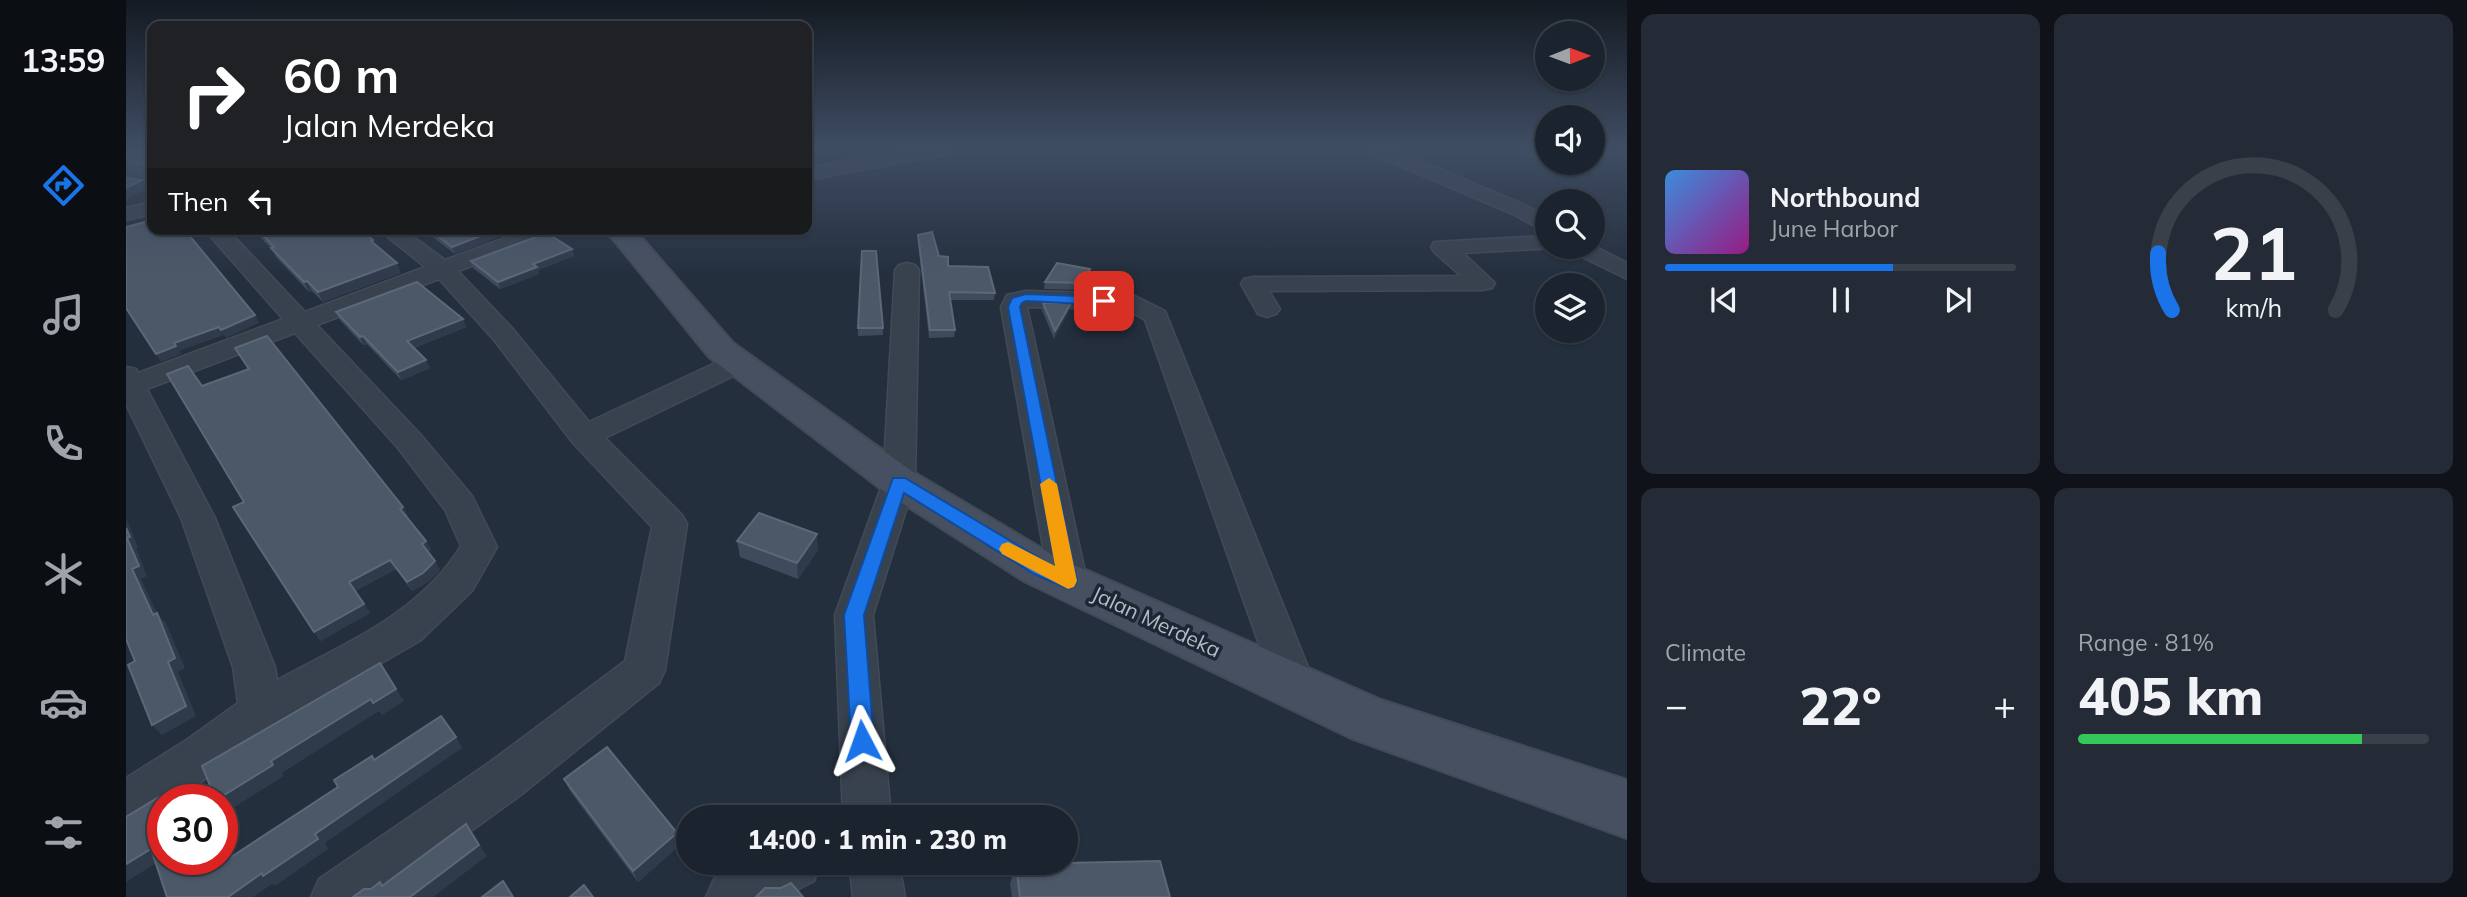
<!DOCTYPE html>
<meta charset="utf-8">
<style>
:root{--surface:#1b232e;--page:#242b36;--text:#f1f3f6;--muted:#a0a4aa;--line:#39404a;--accent:#1a73e8}
body{margin:0;font-family:Mulish,sans-serif;background:var(--page);color:var(--text);height:100vh;display:flex;flex-direction:column;font-size:26px;white-space:nowrap}
*{box-sizing:border-box;margin:0}
p{font-size:23px;color:var(--muted)}
.icon{flex:none;width:38px;height:38px;fill:none;stroke:currentColor;stroke-width:2;stroke-linecap:round;stroke-linejoin:round}
.map{position:relative;flex:1;overflow:hidden}
.details{display:flex;flex-direction:column;gap:14px;padding:14px;background:#0f1319;width:840px}
.details>*{flex:none}
.banner{position:absolute;left:21px;top:21px;width:665px;height:214px;border-radius:14px;box-shadow:0 2px 5px #0004,0 0 0 2px var(--line);background:#202124;color:#fff;overflow:hidden}
.needle{width:46px;rotate:89deg}
.controls{position:absolute;left:1409px;top:21px;display:grid;gap:14px}
.controls a{display:grid;place-items:center;width:70px;height:70px;border-radius:50%;background:var(--surface);box-shadow:0 2px 5px #0004,0 0 0 2px var(--line);font-size:35px}
.speed{position:absolute;left:21px;top:784px;display:flex;gap:14px;font-size:35px;font-weight:700;text-align:center}
.speed>*{display:grid;place-content:center;width:91px;height:91px;border-radius:50%;background:var(--surface);box-shadow:0 2px 5px #0004,0 0 0 2px var(--line);line-height:1}
.speed .limit{border:10px solid #d22;background:#fff;color:#111}
.pin{position:absolute;display:grid;place-items:center;width:60px;height:60px;color:#fff;margin:-30px;border-radius:14px;box-shadow:0 4px 10px #0006}
.me{position:absolute;width:77px;margin:-38px;rotate:356deg;stroke-linejoin:round;filter:drop-shadow(0 0 5px #0008)}
.turn{display:flex;align-items:center;gap:24px;height:147px;padding:0 21px;font-size:32px}
.turn .icon{width:91px;height:91px;stroke-width:2.5}
.turn b{display:block;font-size:49px;line-height:60px}
.then{display:flex;align-items:center;height:66px;padding:0 21px;background:#0003;gap:14px;font-size:26px}
.big{font-size:52px;font-weight:800;line-height:1.1}
.details .card{flex:1;display:flex;flex-direction:column;justify-content:center;gap:10px;min-width:0;padding:0 24px;border-radius:14px;background:var(--page)}
.details .dial{align-items:center;gap:0}
.dial svg{height:182px;overflow:visible;fill:none;stroke:var(--line);stroke-width:7;stroke-linecap:round;text-anchor:middle}
.dial text{fill:var(--text);stroke:none}
.song{display:flex;align-items:center;gap:21px}
.cover{width:84px;height:84px;border-radius:10px;background:linear-gradient(135deg,hsl(210 70% 55%),hsl(310 70% 35%))}
.played{height:7px;border-radius:4px;background:linear-gradient(90deg,var(--accent) 65%,var(--line) 65%)}
.keys{display:flex;justify-content:space-around;direction:ltr}
.heat{display:flex;justify-content:space-between;align-items:center;font-size:38px;direction:ltr}
.charge{height:10px;border-radius:5px;background:linear-gradient(90deg,#34c759 81%,var(--line) 0)}
.details .tiles{flex:1;display:grid;gap:14px;grid-template-columns:repeat(2,1fr)}
.trip{position:absolute;left:550px;top:805px;width:402px;height:70px;border-radius:35px;background:var(--surface);box-shadow:0 2px 5px #0004,0 0 0 2px var(--line);font-weight:800;line-height:70px;text-align:center}
main{display:flex;flex:1;min-height:0}
.tab-bar{display:flex;flex-direction:column;width:126px;justify-content:space-around;align-items:center;background:#0b0e12;color:var(--muted)}
.tab-bar .icon{width:49px;height:49px}
.tab-bar .on{color:var(--accent)}
.tab-bar b{font-size:32px;color:var(--text)}
.map>svg:first-child{display:block}
.lines{fill:none;stroke-linecap:round;stroke-linejoin:round}
.street-casing{stroke:#414a57;stroke-width:3}
.secondary-casing{stroke:#414a57;stroke-width:4}
.street{fill:#38414e;fill-rule:evenodd}
.secondary{fill:#465061;fill-rule:evenodd}
.wall{fill:#3f4b5c}
.shaded-wall{fill:#2f3b4b}
.building{fill:#4b5868;stroke:#5c6777;stroke-width:2}
.route{fill:#1a73e8;stroke:#114b97;stroke-width:2}
.slow{fill:#f59e0b}
.labels{text-anchor:middle;stroke-width:7;stroke-linejoin:round;paint-order:stroke}
.street-label{font-size:21px;fill:#b4bcc9;stroke:#1d2633}
</style>
<main>
<nav class="tab-bar">
<b>13:59</b>
<svg class="icon on" aria-label="directions" viewBox="0 0 24 24"><path d="M12 3l9 9-9 9-9-9zM9 14v-3h6M13 9l2 2-2 2"/></svg>
<svg class="icon" aria-label="music" viewBox="0 0 24 24"><path d="M9 18V5l10-2v13"/><circle cx="6" cy="18" r="3"/><circle cx="16" cy="16" r="3"/></svg>
<svg class="icon" aria-label="phone" viewBox="0 0 24 24"><path d="M5 4h4l2 5-3 2q2 4 5 5l2-3 5 2v4C11 20 4 13 5 4z"/></svg>
<svg class="icon" aria-label="climate" viewBox="0 0 24 24"><path d="M12 3v18M4 7l16 10M4 17L20 7"/></svg>
<svg class="icon" aria-label="car" viewBox="0 0 24 24"><path d="M5 17H2v-5l4-1 3-4h7l3 4 3 1v5h-3M9 17h6M6 11h13"/><circle cx="7" cy="17" r="2"/><circle cx="17" cy="17" r="2"/></svg>
<svg class="icon" aria-label="filters" viewBox="0 0 24 24"><path d="M4 7h16M4 17h16"/><circle cx="9" cy="7" r="2"/><circle cx="15" cy="17" r="2"/></svg>
</nav>
<div class="map">
<svg width="1501" height="897" viewBox="0 0 1501 897">
<rect width="100%" height="100%" fill="#242f3e"/>
<g class="lines">
<!-- street casing -->
<g class="street-casing">
<g id="street">
<path d="M787 149H826L817 155 681 180V168Z"/>
<path d="M1241 149H1266L1401 206 1421 217V233L1387 214 1244 153Z"/>
<path d="M1393 149H1421V159L1396 153Z"/>
<path d="M1466 149H1501V151L1466 158Z"/>
<path d="M0 172 26 175V187L0 184Z"/>
<path d="M26 202V214L0 220V208Z"/>
<path d="M78 229H101L179 312 299 267 252 229H277L319 260 403 229H435L432 234 332 271 386 328 463 422 602 357 612 355 622 357 626 363 622 369 479 438 556 515 561 524 539 670 533 683 396 794 254 897H185L193 879 364 762 499 661 526 527 447 443 368 340 313 279 191 325 294 434 346 496 371 547 346 591 295 640 149 725 94 769 48 800H37V808L17 821 0 828V778L62 739 112 703 107 667 55 518 0 404V367L10 369 12 373 157 319ZM169 333 272 448 319 510 335 546C293 614 218 644 151 680L149 667 89 518 21 389Z"/>
<path d="M1421 236V247L1429 248 1337 253 1369 283 1366 288 1357 290 1143 291 1154 309 1150 314 1141 317 1132 314 1115 284 1118 279 1127 277 1335 276 1308 252 1305 247 1308 242Z"/>
<path d="M1466 245 1501 263V279L1446 252 1443 247H1466Z"/>
<path d="M781 263 789 265 793 270 789 482 747 615 765 817H717L709 615 757 482 769 270 773 265Z"/>
<path d="M900 291 1005 294 1039 311 1190 687 1184 700 1169 705 1154 700 1148 687 1019 320 1000 309 901 307 961 581 955 591 942 596 929 591 923 581 875 307 881 295Z"/>
<path d="M619 863H695L688 881 657 897H580L588 879Z"/>
<path d="M723 863H773L779 897H727Z"/>
</g>
</g>
<!-- secondary casing -->
<g class="secondary-casing">
<path id="secondary" d="M477 229H508L607 343 787 472 930 557 1255 700 1501 780V838L1225 738 898 581 759 492 583 357 487 239Z"/>
</g>
<!-- street -->
<use href="#street" class="street"/>
<!-- secondary -->
<use href="#secondary" class="secondary"/>
</g>
<!-- wall -->
<g class="wall">
<path d="M0 149H26V182L23 177V173L0 170Z"/>
<path d="M126 229H234L275 273 197 302 186 291 183 292 150 257 146 249Z"/>
<path d="M296 229H393L329 254Z"/>
<path d="M792 235 822 266 869 293 868 300H824L829 330 828 337 803 338 792 242Z"/>
<path d="M446 249 448 256 412 270 413 274 374 289 347 268 345 261Z"/>
<path d="M964 269 962 277 955 290 918 289 919 282Z"/>
<path d="M917 303 943 310 928 339 916 310Z"/>
<path d="M210 312 337 319 340 327 288 348 304 368 275 380 241 344 237 345 213 319Z"/>
<path d="M732 328H757V335L732 336Z"/>
<path d="M76 386 277 507 282 516 280 517 300 541 305 550 302 552 314 570 302 582 286 591 270 569 229 591 244 613 194 641 118 502Z"/>
<path d="M611 541 692 550 672 579 614 557Z"/>
<path d="M438 779 555 844 512 882 444 791Z"/>
<path d="M890 864 1044 897H886L884 884Z"/>
</g>
<!-- shaded-wall -->
<g class="shaded-wall">
<path d="M16 180 22 189 0 200V188Z"/>
<path d="M372 229H393L329 254 326 247Z"/>
<path d="M446 249 448 256 412 270 413 274 374 289 372 282 407 264Z"/>
<path d="M271 263 275 273 197 302 192 292Z"/>
<path d="M964 269 962 277 955 290 956 283Z"/>
<path d="M181 281 186 291 183 292 178 282Z"/>
<path d="M945 303 943 310 928 339 929 331Z"/>
<path d="M129 315 133 323 100 338 95 330Z"/>
<path d="M337 319 340 327 284 349 281 341Z"/>
<path d="M93 327 98 335 53 351 48 343Z"/>
<path d="M237 336 241 344 237 345 234 337Z"/>
<path d="M50 346 55 354 35 362 30 354Z"/>
<path d="M300 360 304 368 275 380 272 372Z"/>
<path d="M277 507 282 516 279 518 274 509Z"/>
<path d="M0 518 12 547 10 548 21 576 15 579 32 615 40 623 59 668 52 672 70 716 36 735 26 725 42 662 27 615 6 569 1 538Z"/>
<path d="M691 534 692 550 672 579 671 563Z"/>
<path d="M300 541 305 550 300 553 296 544Z"/>
<path d="M264 560 270 569 229 591 223 582Z"/>
<path d="M309 561 314 570 302 582 286 591 281 582Z"/>
<path d="M238 604 244 613 194 641 188 632Z"/>
<path d="M254 663 278 701 256 715 253 711 156 773 158 776 102 811 96 806V800H90L145 761Z"/>
<path d="M330 737 336 748 199 843 202 849 149 886 146 884 127 897H102L189 834Z"/>
<path d="M340 824 361 856 307 897H284Z"/>
<path d="M551 833 555 844 512 882 507 871Z"/>
<path d="M25 849 37 859 0 882V864Z"/>
<path d="M54 859H63L71 882 58 872Z"/>
<path d="M91 859H96L101 862 93 865Z"/>
</g>
<!-- building -->
<g class="building">
<path d="M0 149H26V175L23 177V165L0 161Z"/>
<path d="M0 178 16 180 0 188Z"/>
<path d="M26 220V229H58L129 315 95 330 93 327 48 343 50 346 30 354 0 308V227Z"/>
<path d="M131 229H234L247 240 245 241 271 263 192 292 181 281 178 282 145 248 148 247Z"/>
<path d="M303 229H372L326 247Z"/>
<path d="M806 232 813 256 822 257V266L862 267 869 293 823 292 829 330H804L792 235Z"/>
<path d="M421 233 446 249 407 264 411 267 372 282 345 261Z"/>
<path d="M736 251H750L757 328H732Z"/>
<path d="M931 263 964 269 956 283 919 282Z"/>
<path d="M291 282 337 319 281 341 300 360 272 372 237 336 234 337 210 312Z"/>
<path d="M917 303H945L929 331Z"/>
<path d="M141 336 277 507 274 509 300 541 296 544 309 561 297 573 281 582 264 560 223 582 238 604 188 632 107 507 118 502 41 374 62 366 76 386 123 369 109 348Z"/>
<path d="M633 513 691 534 671 563 611 541Z"/>
<path d="M0 528 4 537 1 538 13 566 6 569 27 615 31 613 49 658 42 662 60 706 26 725 2 665 9 661 0 639Z"/>
<path d="M254 663 270 689 247 703 245 699 145 761 147 765 90 800 76 766Z"/>
<path d="M315 716 330 737 189 834 192 839 137 876 136 873 102 897H41L25 849 0 864V817L33 797 37 808V859H54L58 872 78 859H91L93 865 212 787 208 780 246 756 248 760Z"/>
<path d="M481 747 551 833 507 871 438 779Z"/>
<path d="M340 824 353 845 284 897H227L238 889H245L254 882 256 886Z"/>
<path d="M1034 861 1044 897H894L890 864Z"/>
<path d="M377 881 387 897H356Z"/>
<path d="M665 883 677 897H630L639 888H655Z"/>
<path d="M458 885 467 897H444Z"/>
</g>
<!-- sky -->
<linearGradient id="sky" x2="0" y2="1"><stop stop-color="#141a22"/><stop offset="0.54" stop-color="#3f4d63"/><stop offset="1" stop-color="#3f4d63" stop-opacity="0"/></linearGradient>
<rect width="1501" height="274" fill="url(#sky)"/>
<!-- route -->
<path class="route" d="M900 294 978 297 985 301 978 305 900 301 896 303 894 307 951 581 948 587 942 589 908 574 778 493 738 615 748 741 744 749 736 752 728 749 725 741 718 615 767 478H779L930 568 882 307 886 298Z"/>
<!-- slow -->
<path class="slow" d="M923 478 931 484 951 581 948 587 942 589 876 554 873 549 876 544 882 542 929 566 914 484Z"/>
<g class="labels">
<!-- street labels -->
<g class="street-label">
<text transform="translate(1030 622) rotate(25)" y="7">Jalan Merdeka</text>
</g>
</g>
</svg>
<div class="controls">
<a><svg class="needle" viewBox="-14 -14 28 28"><path d="M0-13l5 13h-10z" fill="#e53935"/><path d="M0 13l5-13h-10z" fill="#a0a4aa"/></svg></a>
<a><svg class="icon" aria-label="sound" viewBox="0 0 24 24"><path d="M4 9h4l5-4v14l-5-4H4zM17 9q2 3 0 6"/></svg></a>
<a><svg class="icon" aria-label="search" viewBox="0 0 24 24"><circle cx="10" cy="10" r="6"/><path d="M15 15l6 6"/></svg></a>
<a><svg class="icon" aria-label="layers" viewBox="0 0 24 24"><path d="M12 4l9 5-9 5-9-5zM3 14l9 5 9-5"/></svg></a>
</div>
<div class="speed"><div class="limit">30</div></div>
<div class="pin" style="left:978px;top:301px;background:#d93025"><svg class="icon" aria-label="arrive" viewBox="0 0 24 24"><path d="M6 21V4h12l-3 4 3 4H6"/></svg></div>
<svg class="me" style="left:736px;top:741px" viewBox="-20 -20 40 40"><path d="M0-17L14 15 0 8-14 15z" fill="#1a73e8" stroke="#fff" stroke-width="4"/></svg>
<div class="trip">14:00 · 1 min · 230 m</div>
<div class="banner">
<div class="turn"><svg class="icon" aria-label="right" viewBox="0 0 24 24"><path d="M7 20v-9h11M14 6l5 5-5 5"/></svg><div><b>60 m</b>Jalan Merdeka</div></div>
<div class="then">Then<svg class="icon" aria-label="left" viewBox="0 0 24 24"><path d="M17 20v-9H6M10 6l-5 5 5 5"/></svg></div>
</div>
</div>
<section class="details">
<div class="tiles">
<div class="card">
<div class="song"><i class="cover"></i><div><b>Northbound</b><p>June Harbor</p></div></div>
<div class="played"></div>
<div class="keys"><svg class="icon" aria-label="previous" viewBox="0 0 24 24"><path d="M18 5L8 12l10 7zM5 5v14"/></svg><svg class="icon" aria-label="pause" viewBox="0 0 24 24"><path d="M8 5v14M16 5v14"/></svg><svg class="icon" aria-label="next" viewBox="0 0 24 24"><path d="M6 5l10 7-10 7zM19 5v14"/></svg></div>
</div>
<div class="card dial"><svg viewBox="0 0 100 80">
<path d="M14 69A42 42 0 1 1 86 69"/>
<path d="M14 69A42 42 0 0 1 8 44" stroke="#1a73e8"/>
<text x="50" y="56" font-size="32" font-weight="700">21</text>
<text x="50" y="72" font-size="11">km/h</text>
</svg></div>
<div class="card"><p>Climate</p>
<div class="heat"><a>−</a><b class="big">22°</b><a>+</a></div>
</div>
<div class="card"><p>Range · 81%</p><b class="big">405 km</b><div class="charge"></div></div>
</div>
</section>
</main>
